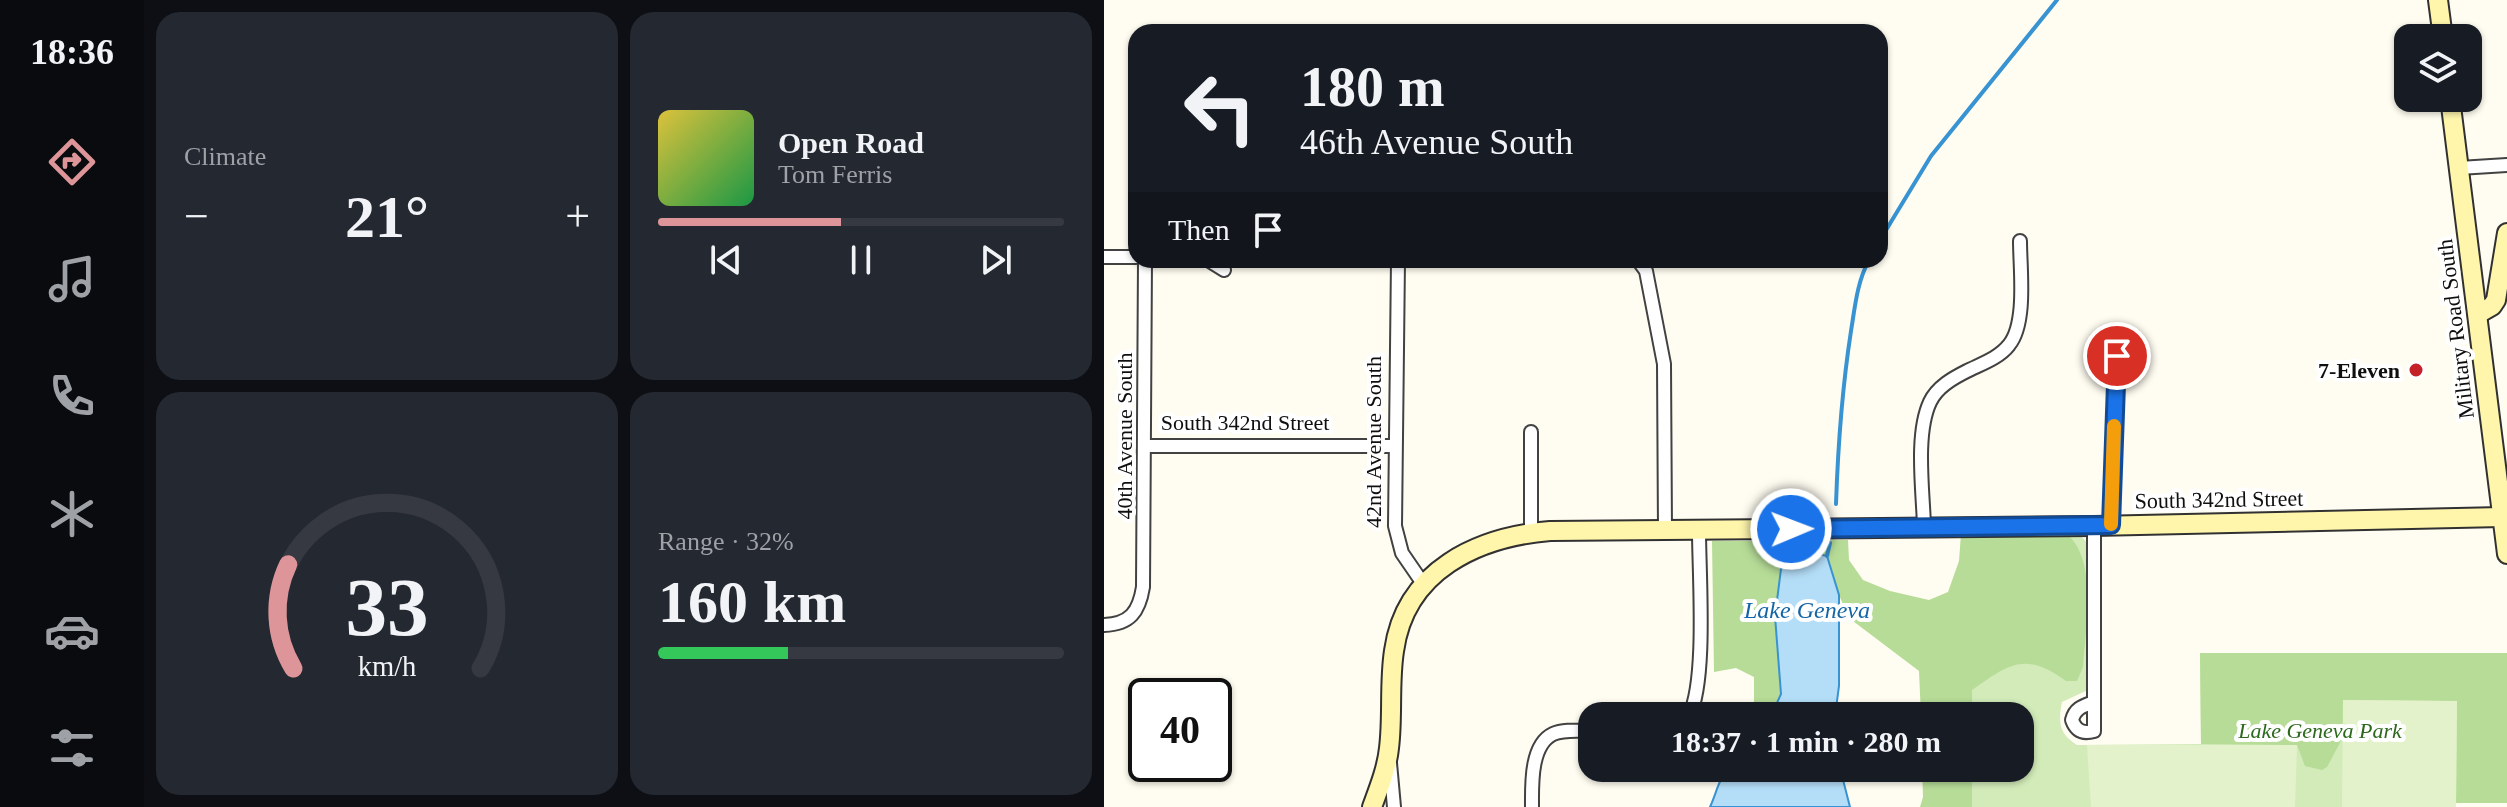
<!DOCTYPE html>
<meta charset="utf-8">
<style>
:root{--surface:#171b24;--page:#242831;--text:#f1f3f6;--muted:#9ea1a6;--line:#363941;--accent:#dd9599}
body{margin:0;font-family:Georgia,serif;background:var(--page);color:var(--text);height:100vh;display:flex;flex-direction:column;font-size:30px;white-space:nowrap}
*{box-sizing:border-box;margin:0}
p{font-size:26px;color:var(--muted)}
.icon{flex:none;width:44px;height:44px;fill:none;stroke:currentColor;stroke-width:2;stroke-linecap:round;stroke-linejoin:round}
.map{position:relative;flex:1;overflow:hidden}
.details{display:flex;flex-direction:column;gap:12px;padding:12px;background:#0d0f14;width:960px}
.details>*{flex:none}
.banner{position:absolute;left:24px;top:24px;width:760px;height:244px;border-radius:24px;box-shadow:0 2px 6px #0004;background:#171b24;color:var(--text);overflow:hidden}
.tools{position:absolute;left:1290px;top:24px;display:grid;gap:16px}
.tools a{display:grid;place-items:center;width:88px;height:88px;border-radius:16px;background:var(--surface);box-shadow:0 2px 6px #0004;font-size:40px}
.speed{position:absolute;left:24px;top:678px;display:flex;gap:16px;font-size:40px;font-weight:700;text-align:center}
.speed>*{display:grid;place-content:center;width:104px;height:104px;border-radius:50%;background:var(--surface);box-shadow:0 2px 6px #0004;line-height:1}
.speed .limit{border:4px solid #111;border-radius:12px;background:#fff;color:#111}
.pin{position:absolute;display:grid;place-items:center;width:68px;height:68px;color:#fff;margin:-34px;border:4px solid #fff;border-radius:50%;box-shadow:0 2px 8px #0007}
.me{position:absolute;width:88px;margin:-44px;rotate:89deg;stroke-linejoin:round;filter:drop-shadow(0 0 6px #0008)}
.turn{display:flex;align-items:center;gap:28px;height:168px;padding:0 40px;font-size:36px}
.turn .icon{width:104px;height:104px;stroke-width:2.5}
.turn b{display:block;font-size:56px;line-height:68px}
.then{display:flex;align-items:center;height:76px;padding:0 40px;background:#0003;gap:16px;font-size:30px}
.big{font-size:60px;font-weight:700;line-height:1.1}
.details .tile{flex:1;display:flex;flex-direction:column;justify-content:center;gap:12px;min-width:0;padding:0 28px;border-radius:24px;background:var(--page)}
.details .dial{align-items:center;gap:0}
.dial svg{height:208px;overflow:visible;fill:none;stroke:var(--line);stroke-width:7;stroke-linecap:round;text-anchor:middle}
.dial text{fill:var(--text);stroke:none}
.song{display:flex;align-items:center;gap:24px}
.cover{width:96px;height:96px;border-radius:12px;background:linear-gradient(135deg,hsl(50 70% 55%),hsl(140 70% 35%))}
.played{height:8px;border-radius:4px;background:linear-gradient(90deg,var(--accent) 45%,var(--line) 45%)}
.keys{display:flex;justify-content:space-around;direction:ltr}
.heat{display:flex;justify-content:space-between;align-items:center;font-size:44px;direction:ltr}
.charge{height:12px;border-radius:6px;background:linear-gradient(90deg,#34c759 32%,var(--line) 0)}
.details .tiles{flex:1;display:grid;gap:12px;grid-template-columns:repeat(2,1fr)}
.trip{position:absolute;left:474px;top:702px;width:456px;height:80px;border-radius:24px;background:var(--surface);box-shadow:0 2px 6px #0004;font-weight:700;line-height:80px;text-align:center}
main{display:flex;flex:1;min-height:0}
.tabs{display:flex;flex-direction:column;width:144px;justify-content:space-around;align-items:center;background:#090b0e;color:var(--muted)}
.tabs .icon{width:56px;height:56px}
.tabs .on{color:var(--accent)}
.tabs b{font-size:36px;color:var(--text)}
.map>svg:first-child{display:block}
.green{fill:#d2ebb9}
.forest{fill:#b6dc97}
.pitch{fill:#e4f2cb}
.water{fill:#b4def8;stroke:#3893d2;stroke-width:2}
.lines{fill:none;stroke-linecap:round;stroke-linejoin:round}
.stream{stroke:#3893d2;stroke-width:4}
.street-casing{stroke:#424242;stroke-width:16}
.secondary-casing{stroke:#313131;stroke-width:22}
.street{stroke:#fff;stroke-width:12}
.secondary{stroke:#fff6ac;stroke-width:18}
.route-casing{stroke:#114b97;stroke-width:20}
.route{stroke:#1a73e8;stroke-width:14}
.slow{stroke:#f59e0b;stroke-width:14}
.poi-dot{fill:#c42228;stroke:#fff;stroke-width:3}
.labels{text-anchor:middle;stroke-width:8;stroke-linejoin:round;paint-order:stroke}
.street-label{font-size:22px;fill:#0f0f0f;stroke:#fff}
.poi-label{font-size:22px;font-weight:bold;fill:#0f0f0f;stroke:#fff;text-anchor:end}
.park-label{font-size:22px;font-style:italic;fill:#2c691c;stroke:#fff}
.water-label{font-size:24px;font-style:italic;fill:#1365a6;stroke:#fff}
</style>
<main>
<nav class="tabs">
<b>18:36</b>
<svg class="icon on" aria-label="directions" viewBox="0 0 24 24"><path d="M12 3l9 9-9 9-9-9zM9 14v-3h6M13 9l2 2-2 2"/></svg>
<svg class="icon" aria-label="music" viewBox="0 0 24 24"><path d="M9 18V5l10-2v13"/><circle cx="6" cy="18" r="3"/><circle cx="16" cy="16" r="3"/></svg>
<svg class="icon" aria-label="phone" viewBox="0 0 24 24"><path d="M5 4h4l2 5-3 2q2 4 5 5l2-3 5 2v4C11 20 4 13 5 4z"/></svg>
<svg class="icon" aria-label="climate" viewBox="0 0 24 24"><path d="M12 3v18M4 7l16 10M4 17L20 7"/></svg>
<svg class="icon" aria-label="car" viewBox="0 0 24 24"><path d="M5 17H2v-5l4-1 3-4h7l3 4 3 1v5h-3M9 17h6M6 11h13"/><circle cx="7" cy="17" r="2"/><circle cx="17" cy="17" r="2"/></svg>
<svg class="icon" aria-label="filters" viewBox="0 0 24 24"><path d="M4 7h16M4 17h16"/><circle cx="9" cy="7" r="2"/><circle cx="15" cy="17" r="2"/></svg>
</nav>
<section class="details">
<div class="tiles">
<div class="tile"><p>Climate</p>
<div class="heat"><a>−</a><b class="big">21°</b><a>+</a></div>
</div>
<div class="tile">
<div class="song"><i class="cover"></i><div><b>Open Road</b><p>Tom Ferris</p></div></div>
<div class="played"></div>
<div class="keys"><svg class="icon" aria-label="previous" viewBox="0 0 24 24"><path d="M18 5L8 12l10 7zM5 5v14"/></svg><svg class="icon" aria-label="pause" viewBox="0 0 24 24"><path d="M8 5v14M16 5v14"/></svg><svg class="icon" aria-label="next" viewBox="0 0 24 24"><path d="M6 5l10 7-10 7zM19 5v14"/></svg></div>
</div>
<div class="tile dial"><svg viewBox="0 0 100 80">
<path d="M14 69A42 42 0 1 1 86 69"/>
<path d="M14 69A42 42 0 0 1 12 29" stroke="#dd9599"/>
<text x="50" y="56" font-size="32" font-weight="700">33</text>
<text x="50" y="72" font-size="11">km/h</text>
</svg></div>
<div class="tile"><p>Range · 32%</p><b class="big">160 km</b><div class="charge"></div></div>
</div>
</section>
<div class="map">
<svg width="1403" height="807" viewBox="0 0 1403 807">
<rect width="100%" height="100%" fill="#fffcf1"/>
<!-- green -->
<path class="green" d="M966 530 977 536 986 546V689L958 702C954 722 955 734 973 745L1097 744 1096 653H1403V803H1352V807H868V768H916V716H868V531Z"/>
<!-- forest -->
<g class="forest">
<path d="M857 534 964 535C994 562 981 630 979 667L973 681H962C921 651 905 664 868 690V716H817L815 671 745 618 735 595 723 556 676 679 677 694 667 716H662L650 706V677L632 668 610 672 608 541 744 540 745 560 759 580 786 591 825 600 844 592 855 561Z"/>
<path d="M1096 653H1403V803H1352L1353 701 1239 700V737L1223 767 1218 770 1201 766 1193 745 1097 744Z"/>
<path d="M818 768H868V807H816L819 797Z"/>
</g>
<!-- pitch -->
<g class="pitch">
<path d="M1239 700 1353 701 1352 807H1238Z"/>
<path d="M983 745H1193L1191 807H987Z"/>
</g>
<!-- water -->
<g class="water">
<path d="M698 550 723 556 735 595V686L731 716H667L677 694 671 616 677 569Z"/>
<path d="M626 768H736L746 807H606C613 792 614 779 626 768Z"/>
</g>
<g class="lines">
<!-- stream -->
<g class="stream">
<path d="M776 240 827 156 953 0"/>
<path d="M732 504C734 445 738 389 747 331 751 307 753 282 765 260"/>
<path d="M723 556 726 543"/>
</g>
<!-- street casing -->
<g class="street-casing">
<g id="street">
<path d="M1355 168 1403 165"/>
<path d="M0 257H32"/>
<path d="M104 260 120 270"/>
<path d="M294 260 291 526 298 553 320 585"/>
<path d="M534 260 542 271 560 364 561 531"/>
<path d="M427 432V533"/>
<path d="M40 446H291"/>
<path d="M1007 525 1013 356"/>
<path d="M820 526C819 491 811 434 826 402 833 387 849 378 863 371 877 364 895 358 905 345 923 323 916 269 916 241"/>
<path d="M0 625C26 624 35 612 39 587L41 260"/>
<path d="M990 702C979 706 971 708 968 720 972 731 979 734 990 731V526"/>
<path d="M585 716C603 681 595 574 595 531"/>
<path d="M286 763 290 807"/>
<path d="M428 807C428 786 426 745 449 734 460 729 476 731 488 731"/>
</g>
</g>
<!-- secondary casing -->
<g class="secondary-casing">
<g id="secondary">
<path d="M1334 0 1339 38"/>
<path d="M1346 98 1403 554"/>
<path d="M1374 314 1388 306 1392 300 1403 233"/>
<path d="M268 807C275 788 283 768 285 748 289 716 285 683 290 651 301 570 374 537 446 531L990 526 1398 517"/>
</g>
</g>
<!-- street -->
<use href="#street" class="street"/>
<!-- secondary -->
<use href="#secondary" class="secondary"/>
</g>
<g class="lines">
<!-- route casing -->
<g class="route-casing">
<path id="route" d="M687 529 1007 525 1013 356"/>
</g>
<!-- route -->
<use href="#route" class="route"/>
<!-- slow -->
<path class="slow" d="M1007 524 1010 426"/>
</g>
<!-- markers -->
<circle class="poi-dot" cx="1312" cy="370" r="8"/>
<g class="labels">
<!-- street labels -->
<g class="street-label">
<text transform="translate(1351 329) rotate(-97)" y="8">Military Road South</text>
<text x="141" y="430">South 342nd Street</text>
<text transform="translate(20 436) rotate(-90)" y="8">40th Avenue South</text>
<text transform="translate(269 442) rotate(-90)" y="8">42nd Avenue South</text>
<text transform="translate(1115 499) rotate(-1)" y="8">South 342nd Street</text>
</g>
<!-- poi labels -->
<g class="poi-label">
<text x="1296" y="378">7-Eleven</text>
</g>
<!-- park labels -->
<g class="park-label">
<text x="1216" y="738">Lake Geneva Park</text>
</g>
<!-- water labels -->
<g class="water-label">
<text x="703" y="618">Lake Geneva</text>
</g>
</g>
</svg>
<div class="tools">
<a><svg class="icon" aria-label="layers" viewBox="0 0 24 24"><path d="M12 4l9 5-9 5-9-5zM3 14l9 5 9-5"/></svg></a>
</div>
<div class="speed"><div class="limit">40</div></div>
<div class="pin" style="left:1013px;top:356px;background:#d93025"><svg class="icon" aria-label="arrive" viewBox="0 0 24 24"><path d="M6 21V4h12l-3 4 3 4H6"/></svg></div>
<svg class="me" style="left:687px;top:529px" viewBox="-20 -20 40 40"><circle r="17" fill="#1a73e8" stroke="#fff" stroke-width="3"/><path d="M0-11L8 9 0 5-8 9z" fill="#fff"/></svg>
<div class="trip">18:37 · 1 min · 280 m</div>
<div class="banner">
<div class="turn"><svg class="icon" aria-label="left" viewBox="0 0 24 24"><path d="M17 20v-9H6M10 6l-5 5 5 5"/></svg><div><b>180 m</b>46th Avenue South</div></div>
<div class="then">Then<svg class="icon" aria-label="arrive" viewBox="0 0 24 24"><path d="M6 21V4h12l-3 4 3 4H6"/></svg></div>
</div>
</div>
</main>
